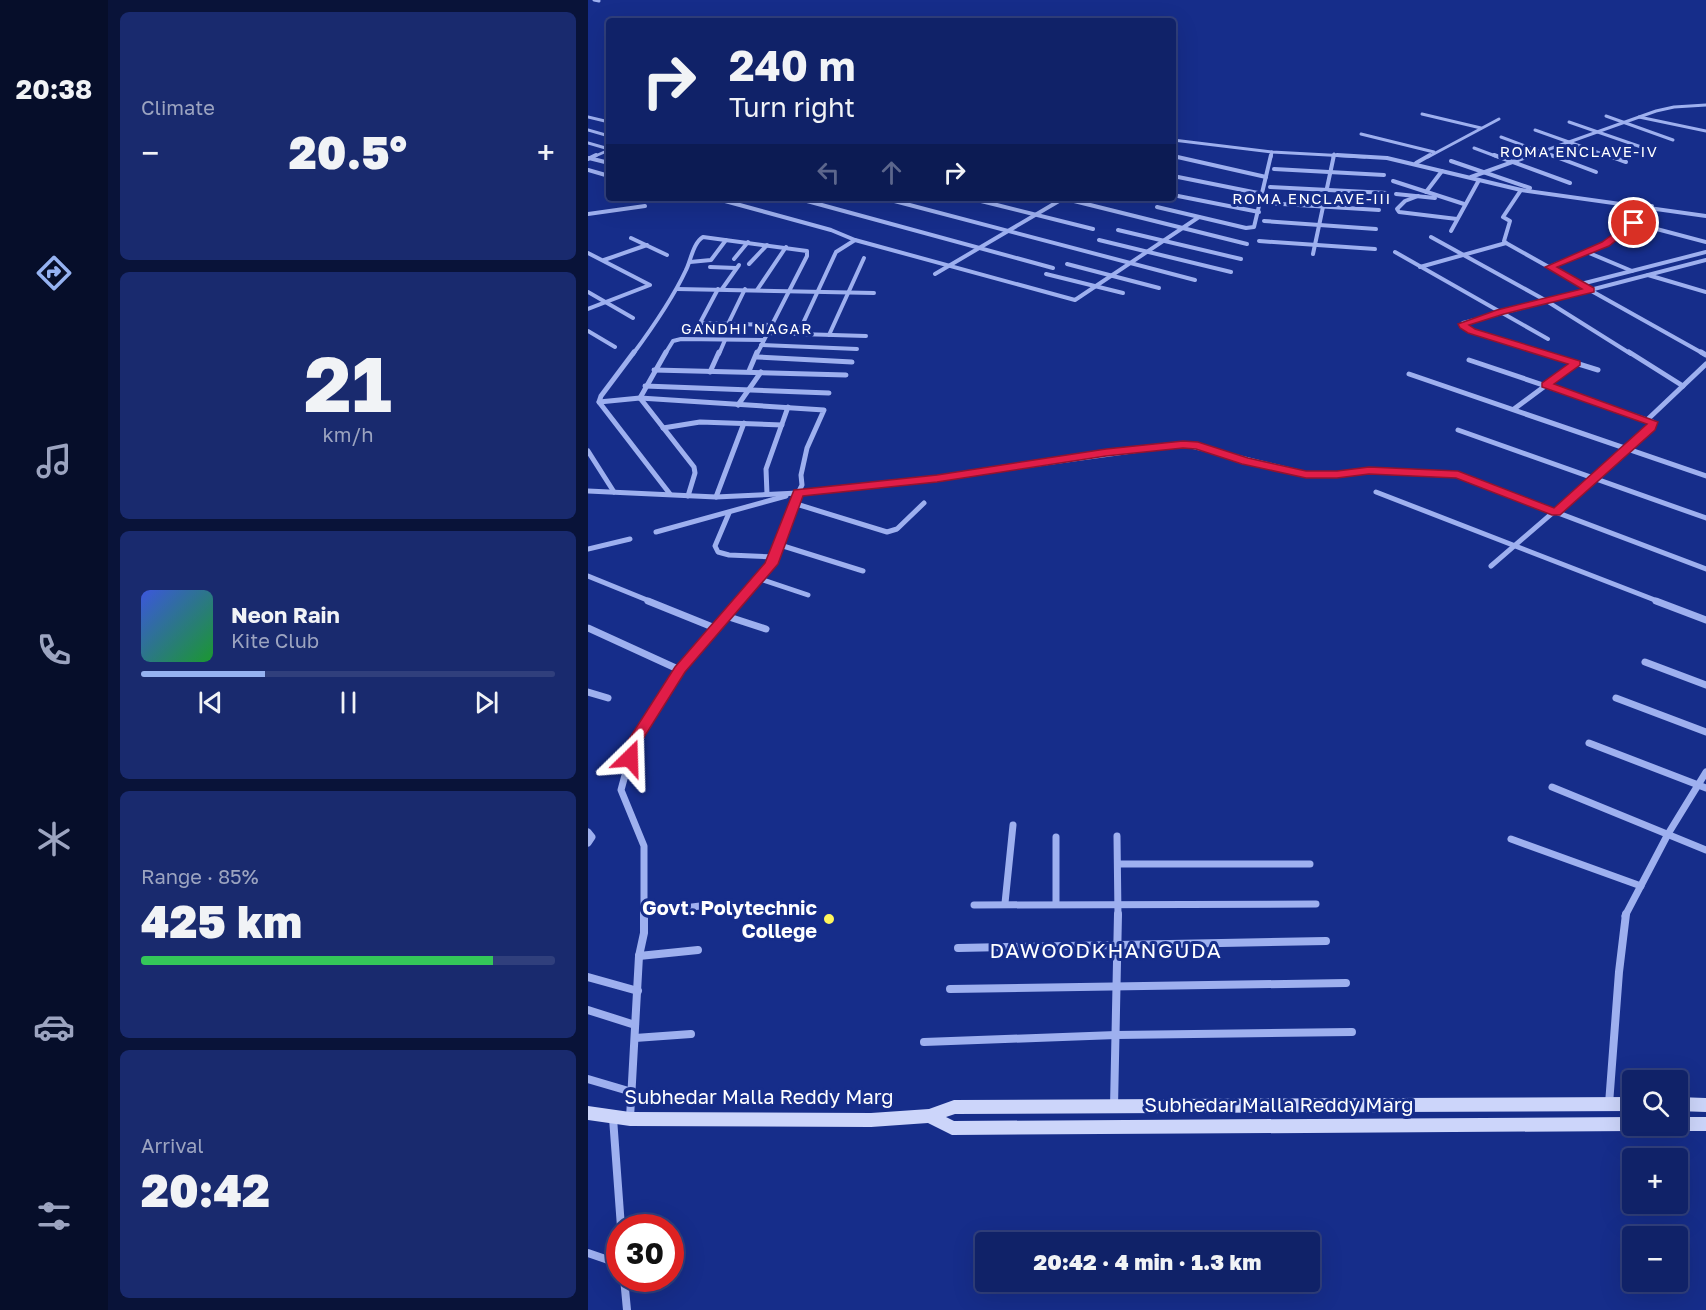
<!DOCTYPE html>
<meta charset="utf-8">
<style>
:root{--surface:#102268;--page:#192a6e;--text:#f1f3f6;--muted:#9ca4c0;--line:#303f7c;--accent:#95b2f1}
body{margin:0;font-family:"Golos Text",sans-serif;background:var(--page);color:var(--text);height:100vh;display:flex;flex-direction:column;font-size:22px;white-space:nowrap}
*{box-sizing:border-box;margin:0}
p{font-size:20px;color:var(--muted)}
.icon{flex:none;width:33px;height:33px;fill:none;stroke:currentColor;stroke-width:2;stroke-linecap:round;stroke-linejoin:round}
.map{position:relative;flex:1;overflow:hidden}
.drawer{display:flex;flex-direction:column;gap:12px;padding:12px;background:#091339;width:480px}
.drawer>*{flex:none}
.hud{position:absolute;left:18px;top:18px;width:570px;height:183px;border-radius:6px;box-shadow:0 6px 24px #0002,0 0 0 2px var(--line);background:#102268;color:var(--text);overflow:hidden}
.buttons{position:absolute;left:1034px;top:1070px;display:grid;gap:12px}
.buttons a{display:grid;place-items:center;width:66px;height:66px;border-radius:6px;background:var(--surface);box-shadow:0 6px 24px #0002,0 0 0 2px var(--line);font-size:30px}
.speed{position:absolute;left:18px;top:1214px;display:flex;gap:12px;font-size:30px;font-weight:700;text-align:center}
.speed>*{display:grid;place-content:center;width:78px;height:78px;border-radius:50%;background:var(--surface);box-shadow:0 6px 24px #0002,0 0 0 2px var(--line);line-height:1}
.speed .limit{border:9px solid #d22;background:#fff;color:#111}
.pin{position:absolute;display:grid;place-items:center;width:51px;height:51px;color:#fff;margin:-26px;border:3px solid #fff;border-radius:50%;box-shadow:0 2px 6px #0007}
.me{position:absolute;width:66px;margin:-33px;rotate:22deg;stroke-linejoin:round;filter:drop-shadow(0 0 4px #0008)}
.turn{display:flex;align-items:center;gap:21px;height:126px;padding:0 24px;font-size:27px}
.turn .icon{width:78px;height:78px;stroke-width:2.5}
.turn b{display:block;font-size:42px;line-height:51px}
.lanes{display:flex;align-items:center;height:57px;padding:0 24px;background:#0003;justify-content:center;gap:30px;direction:ltr}
.lanes .off{opacity:.35}
.big{font-size:45px;font-weight:800;line-height:1.1}
.drawer .widget{flex:1;display:flex;flex-direction:column;justify-content:center;gap:9px;min-width:0;padding:0 21px;border-radius:9px;background:var(--page)}
.drawer .dial{align-items:center;gap:0}
.dial b{font-size:78px;line-height:1}
.song{display:flex;align-items:center;gap:18px}
.cover{width:72px;height:72px;border-radius:9px;background:linear-gradient(135deg,hsl(230 70% 55%),hsl(130 70% 35%))}
.played{height:6px;border-radius:3px;background:linear-gradient(90deg,var(--accent) 30%,var(--line) 30%)}
.keys{display:flex;justify-content:space-around;direction:ltr}
.heat{display:flex;justify-content:space-between;align-items:center;font-size:33px;direction:ltr}
.charge{height:9px;border-radius:4px;background:linear-gradient(90deg,#34c759 85%,var(--line) 0)}
.trip{position:absolute;left:387px;top:1232px;width:345px;height:60px;border-radius:6px;background:var(--surface);box-shadow:0 6px 24px #0002,0 0 0 2px var(--line);font-weight:800;line-height:60px;text-align:center}
main{display:flex;flex:1;min-height:0}
.dock{display:flex;flex-direction:column;width:108px;justify-content:space-around;align-items:center;background:#060e2a;color:var(--muted)}
.dock .icon{width:42px;height:42px}
.dock .on{color:var(--accent)}
.dock b{font-size:27px;color:var(--text)}
.map>svg:first-child{display:block}
.lines{fill:none;stroke-linecap:round;stroke-linejoin:round}
.minor-far4{stroke:#9eb0ef;stroke-width:3}
.minor-far3{stroke:#9eb0ef;stroke-width:4}
.minor-far2{stroke:#9eb0ef;stroke-width:5}
.minor-far1{stroke:#9eb0ef;stroke-width:7}
.minor{stroke:#9eb0ef;stroke-width:8}
.secondary{fill:#ccd5fa;fill-rule:evenodd}
.route{fill:#e11d48;stroke:#92132f;stroke-width:1.5}
.poi-dot{fill:#fff65c;stroke:#162d8a;stroke-width:2}
.labels{text-anchor:middle;stroke-width:6;stroke-linejoin:round;paint-order:stroke}
.far-neighbourhood-label{font-size:15px;letter-spacing:1.5px;fill:#fff;stroke:#162d8a}
.near-poi-label{font-size:20px;font-weight:bold;fill:#fff;stroke:#162d8a;text-anchor:end}
.near-street-label{font-size:20px;fill:#fff;stroke:#162d8a}
.near-neighbourhood-label{font-size:21px;letter-spacing:1.5px;fill:#fff;stroke:#162d8a}
</style>
<main>
<nav class="dock">
<b>20:38</b>
<svg class="icon on" aria-label="directions" viewBox="0 0 24 24"><path d="M12 3l9 9-9 9-9-9zM9 14v-3h6M13 9l2 2-2 2"/></svg>
<svg class="icon" aria-label="music" viewBox="0 0 24 24"><path d="M9 18V5l10-2v13"/><circle cx="6" cy="18" r="3"/><circle cx="16" cy="16" r="3"/></svg>
<svg class="icon" aria-label="phone" viewBox="0 0 24 24"><path d="M5 4h4l2 5-3 2q2 4 5 5l2-3 5 2v4C11 20 4 13 5 4z"/></svg>
<svg class="icon" aria-label="climate" viewBox="0 0 24 24"><path d="M12 3v18M4 7l16 10M4 17L20 7"/></svg>
<svg class="icon" aria-label="car" viewBox="0 0 24 24"><path d="M5 17H2v-5l4-1 3-4h7l3 4 3 1v5h-3M9 17h6M6 11h13"/><circle cx="7" cy="17" r="2"/><circle cx="17" cy="17" r="2"/></svg>
<svg class="icon" aria-label="filters" viewBox="0 0 24 24"><path d="M4 7h16M4 17h16"/><circle cx="9" cy="7" r="2"/><circle cx="15" cy="17" r="2"/></svg>
</nav>
<section class="drawer">
<div class="widget"><p>Climate</p>
<div class="heat"><a>−</a><b class="big">20.5°</b><a>+</a></div>
</div>
<div class="widget dial"><b>21</b><p>km/h</p></div>
<div class="widget">
<div class="song"><i class="cover"></i><div><b>Neon Rain</b><p>Kite Club</p></div></div>
<div class="played"></div>
<div class="keys"><svg class="icon" aria-label="previous" viewBox="0 0 24 24"><path d="M18 5L8 12l10 7zM5 5v14"/></svg><svg class="icon" aria-label="pause" viewBox="0 0 24 24"><path d="M8 5v14M16 5v14"/></svg><svg class="icon" aria-label="next" viewBox="0 0 24 24"><path d="M6 5l10 7-10 7zM19 5v14"/></svg></div>
</div>
<div class="widget"><p>Range · 85%</p><b class="big">425 km</b><div class="charge"></div></div>
<div class="widget"><p>Arrival</p><b class="big">20:42</b></div>
</section>
<div class="map">
<svg width="1118" height="1310" viewBox="0 0 1118 1310">
<rect width="100%" height="100%" fill="#162d8a"/>
<g class="lines">
<!-- minor-far4 -->
<g class="minor-far4">
<path d="M6 0 11 1"/>
<path d="M834 114 893 128"/>
<path d="M1018 116 1085 140"/>
<path d="M0 117 21 122"/>
<path d="M1051 117 1118 131"/>
<path d="M981 122 1059 149"/>
<path d="M0 130 21 136"/>
<path d="M947 130 1023 157"/>
<path d="M773 134 846 152"/>
<path d="M913 137 967 157"/>
<path d="M585 140 684 152 777 157"/>
<path d="M0 143 21 149"/>
<path d="M886 148 910 157"/>
<path d="M585 156 589 157"/>
<path d="M5 157 21 150"/>
<path d="M683 157 684 152"/>
<path d="M745 157 746 154"/>
<path d="M840 157 911 119"/>
<path d="M939 157 1068 111 1086 107 1118 105"/>
</g>
<!-- minor-far3 -->
<g class="minor-far3">
<path d="M749 155 799 158 933 190 1118 216"/>
<path d="M906 155 982 183"/>
<path d="M963 155 1008 172"/>
<path d="M1019 155 1038 162"/>
<path d="M585 156 678 177"/>
<path d="M1 158 21 163"/>
<path d="M0 159 8 155"/>
<path d="M863 161 942 188"/>
<path d="M828 163 842 155"/>
<path d="M686 169 796 175"/>
<path d="M0 170 21 176"/>
<path d="M585 176 675 194"/>
<path d="M883 177 944 155"/>
<path d="M805 181 876 204"/>
<path d="M682 187 799 193"/>
<path d="M933 190 915 217 922 221 916 241 918 243 1116 354"/>
<path d="M838 192 854 171"/>
<path d="M808 194 847 198"/>
<path d="M590 196 671 212"/>
<path d="M830 196 817 201 809 209 811 212 869 219"/>
<path d="M126 198 243 230 267 240 487 300 611 217"/>
<path d="M208 198 465 268"/>
<path d="M295 198 607 280"/>
<path d="M381 198 505 229"/>
<path d="M474 198 659 244"/>
<path d="M678 203 791 210"/>
<path d="M569 207 658 228 666 227 683 155"/>
<path d="M0 214 57 206"/>
<path d="M676 221 788 229"/>
<path d="M1046 223 1118 242"/>
<path d="M530 230 653 259"/>
<path d="M863 231 891 180"/>
<path d="M843 237 957 300 1043 354"/>
<path d="M43 238 79 255"/>
<path d="M511 240 643 272"/>
<path d="M671 241 787 249"/>
<path d="M807 252 960 339"/>
<path d="M0 253 62 285 0 309"/>
<path d="M1001 253 1044 271"/>
<path d="M725 254 746 155"/>
<path d="M146 259 160 242"/>
<path d="M16 260 59 245"/>
<path d="M102 262 123 260 138 240"/>
<path d="M161 264 179 245"/>
<path d="M479 264 571 288"/>
<path d="M122 267 148 268"/>
<path d="M832 267 918 243"/>
<path d="M961 267 1018 244 1064 206"/>
<path d="M347 274 476 198"/>
<path d="M458 274 535 293"/>
<path d="M1060 275 1118 292"/>
<path d="M993 284 1118 252"/>
<path d="M89 289 286 293"/>
<path d="M130 289 112 323 183 325"/>
<path d="M134 289 151 265"/>
<path d="M169 290 198 247"/>
<path d="M0 292 45 318"/>
<path d="M140 324 157 289"/>
<path d="M0 331 27 347"/>
<path d="M178 333 278 336"/>
<path d="M210 334 248 252 267 240"/>
<path d="M241 335 276 258"/>
<path d="M173 345 269 349"/>
<path d="M45 354C65 327 84 300 98 270 103 260 105 243 115 237L219 251V256L169 354"/>
<path d="M77 354 85 341 93 339 175 340"/>
<path d="M131 354 137 340"/>
<path d="M957 354 883 331 875 326V323L1118 260"/>
</g>
<!-- minor-far2 -->
<g class="minor-far2">
<path d="M46 352 13 396 11 402 82 494"/>
<path d="M78 352 52 398 106 467 107 473 100 496"/>
<path d="M952 352 1010 370"/>
<path d="M1041 352 1095 386"/>
<path d="M1113 352 1118 355"/>
<path d="M169 357 264 362"/>
<path d="M881 360 1065 422 1063 428 903 566"/>
<path d="M66 370 258 375"/>
<path d="M161 371 169 352"/>
<path d="M122 372 131 352"/>
<path d="M821 374 1118 476"/>
<path d="M57 386 241 393"/>
<path d="M11 402 52 398 236 410 219 448 213 475 214 485 205 503 183 564 150 602"/>
<path d="M150 405 173 372"/>
<path d="M926 409 988 363"/>
<path d="M1059 420 1118 364"/>
<path d="M75 428 112 422 194 425"/>
<path d="M870 430 1118 518"/>
<path d="M0 451 26 492"/>
<path d="M0 491 128 497 210 493 349 478 595 444 719 474 749 475 781 470 870 475 1118 569"/>
<path d="M788 492 1072 602"/>
<path d="M179 494 178 469 200 407"/>
<path d="M128 497 156 423"/>
<path d="M205 503 299 532 309 529 336 503"/>
<path d="M141 513 127 546 130 552 141 555 186 557"/>
<path d="M68 532 198 496"/>
<path d="M192 545 275 571"/>
<path d="M0 549 42 539"/>
<path d="M0 576 64 602"/>
<path d="M172 579 220 595"/>
</g>
<!-- minor-far1 -->
<g class="minor-far1">
<path d="M60 601 127 628"/>
<path d="M1068 601 1118 620"/>
<path d="M138 616 178 629"/>
<path d="M0 628 92 670"/>
<path d="M1057 662 1118 685"/>
<path d="M0 692 20 698"/>
<path d="M1028 698 1118 732"/>
<path d="M1001 743 1118 788"/>
<path d="M964 787 1118 850"/>
<path d="M0 832 4 837 0 843"/>
<path d="M529 836 530 916"/>
<path d="M468 837V904"/>
<path d="M923 839 1053 886"/>
<path d="M530 864H722"/>
<path d="M417 903 425 825"/>
<path d="M386 905 728 904"/>
<path d="M56 913 112 906"/>
<path d="M56 916V846L33 790 46 742 92 670 151 601"/>
<path d="M1037 916 1080 834 1118 772"/>
</g>
<!-- minor -->
<g class="minor">
<path d="M370 948 738 941"/>
<path d="M51 956 110 950"/>
<path d="M0 977 50 991"/>
<path d="M362 989 758 983"/>
<path d="M0 1010 47 1025"/>
<path d="M47 1038 103 1034"/>
<path d="M336 1042 528 1035 764 1032"/>
<path d="M0 1079 44 1092"/>
<path d="M1021 1104 1031 972 1038 914"/>
<path d="M526 1107 530 914"/>
<path d="M25 1118 33 1227"/>
<path d="M42 1118 51 956 56 933V914"/>
<path d="M0 1253 32 1264"/>
<path d="M36 1278 39 1310"/>
</g>
<!-- secondary -->
<g class="secondary">
<path d="M1044 1097V1111L367 1114 358 1117 366 1121 1044 1117V1125H1052L1050 1129 1044 1131 364 1135 340 1123 283 1127 42 1126 0 1120V1106L42 1112 283 1113 341 1109 366 1100Z"/>
<path d="M1089 1097 1118 1098V1112L1089 1111Z"/>
<path d="M1089 1117H1118V1131H1089L1083 1129 1081 1125H1089Z"/>
</g>
</g>
<!-- route -->
<path class="route" d="M1043 221 1050 223 1021 246 969 267 1006 288V292L916 314 881 325 887 329 992 361V365L966 384 1070 422 1067 430 972 515H964L868 478 781 474 749 478H718L654 464 608 449 595 448 518 456 349 482 215 496 190 564 97 672 53 742 47 762 42 763 34 758 39 742 87 667 177 563 206 490 349 475 518 449 595 441 610 442 660 458 718 471H749L781 467 870 471 966 508 1059 424 954 387V383L980 364 880 333 872 328 870 324 909 310 994 289 957 267 1014 242Z"/>
<!-- markers -->
<circle class="poi-dot" cx="241" cy="919" r="6"/>
<g class="labels">
<!-- far-neighbourhood labels -->
<g class="far-neighbourhood-label">
<text x="991" y="157">ROMA ENCLAVE-IV</text>
<text x="724" y="204">ROMA ENCLAVE-III</text>
<text x="159" y="334">GANDHI NAGAR</text>
</g>
<!-- near-poi labels -->
<g class="near-poi-label">
<text x="229" y="915">Govt. Polytechnic<tspan x="229" dy="23">College</tspan></text>
</g>
<!-- near-street labels -->
<g class="near-street-label">
<text x="171" y="1104">Subhedar Malla Reddy Marg</text>
<text x="691" y="1112">Subhedar Malla Reddy Marg</text>
</g>
<!-- near-neighbourhood labels -->
<g class="near-neighbourhood-label">
<text x="518" y="958">DAWOODKHANGUDA</text>
</g>
</g>
</svg>
<div class="buttons">
<a><svg class="icon" aria-label="search" viewBox="0 0 24 24"><circle cx="10" cy="10" r="6"/><path d="M15 15l6 6"/></svg></a>
<a>+</a>
<a>−</a>
</div>
<div class="speed"><div class="limit">30</div></div>
<div class="pin" style="left:1046px;top:223px;background:#d93025"><svg class="icon" aria-label="arrive" viewBox="0 0 24 24"><path d="M6 21V4h12l-3 4 3 4H6"/></svg></div>
<svg class="me" style="left:42px;top:758px" viewBox="-20 -20 40 40"><path d="M0-17L14 15 0 8-14 15z" fill="#e11d48" stroke="#fff" stroke-width="4"/></svg>
<div class="trip">20:42 · 4 min · 1.3 km</div>
<div class="hud">
<div class="turn"><svg class="icon" aria-label="right" viewBox="0 0 24 24"><path d="M7 20v-9h11M14 6l5 5-5 5"/></svg><div><b>240 m</b>Turn right</div></div>
<div class="lanes"><svg class="icon off" aria-label="left" viewBox="0 0 24 24"><path d="M17 20v-9H6M10 6l-5 5 5 5"/></svg><svg class="icon off" aria-label="ahead" viewBox="0 0 24 24"><path d="M12 20V5M6 11l6-6 6 6"/></svg><svg class="icon" aria-label="right" viewBox="0 0 24 24"><path d="M7 20v-9h11M14 6l5 5-5 5"/></svg></div>
</div>
</div>
</main>
